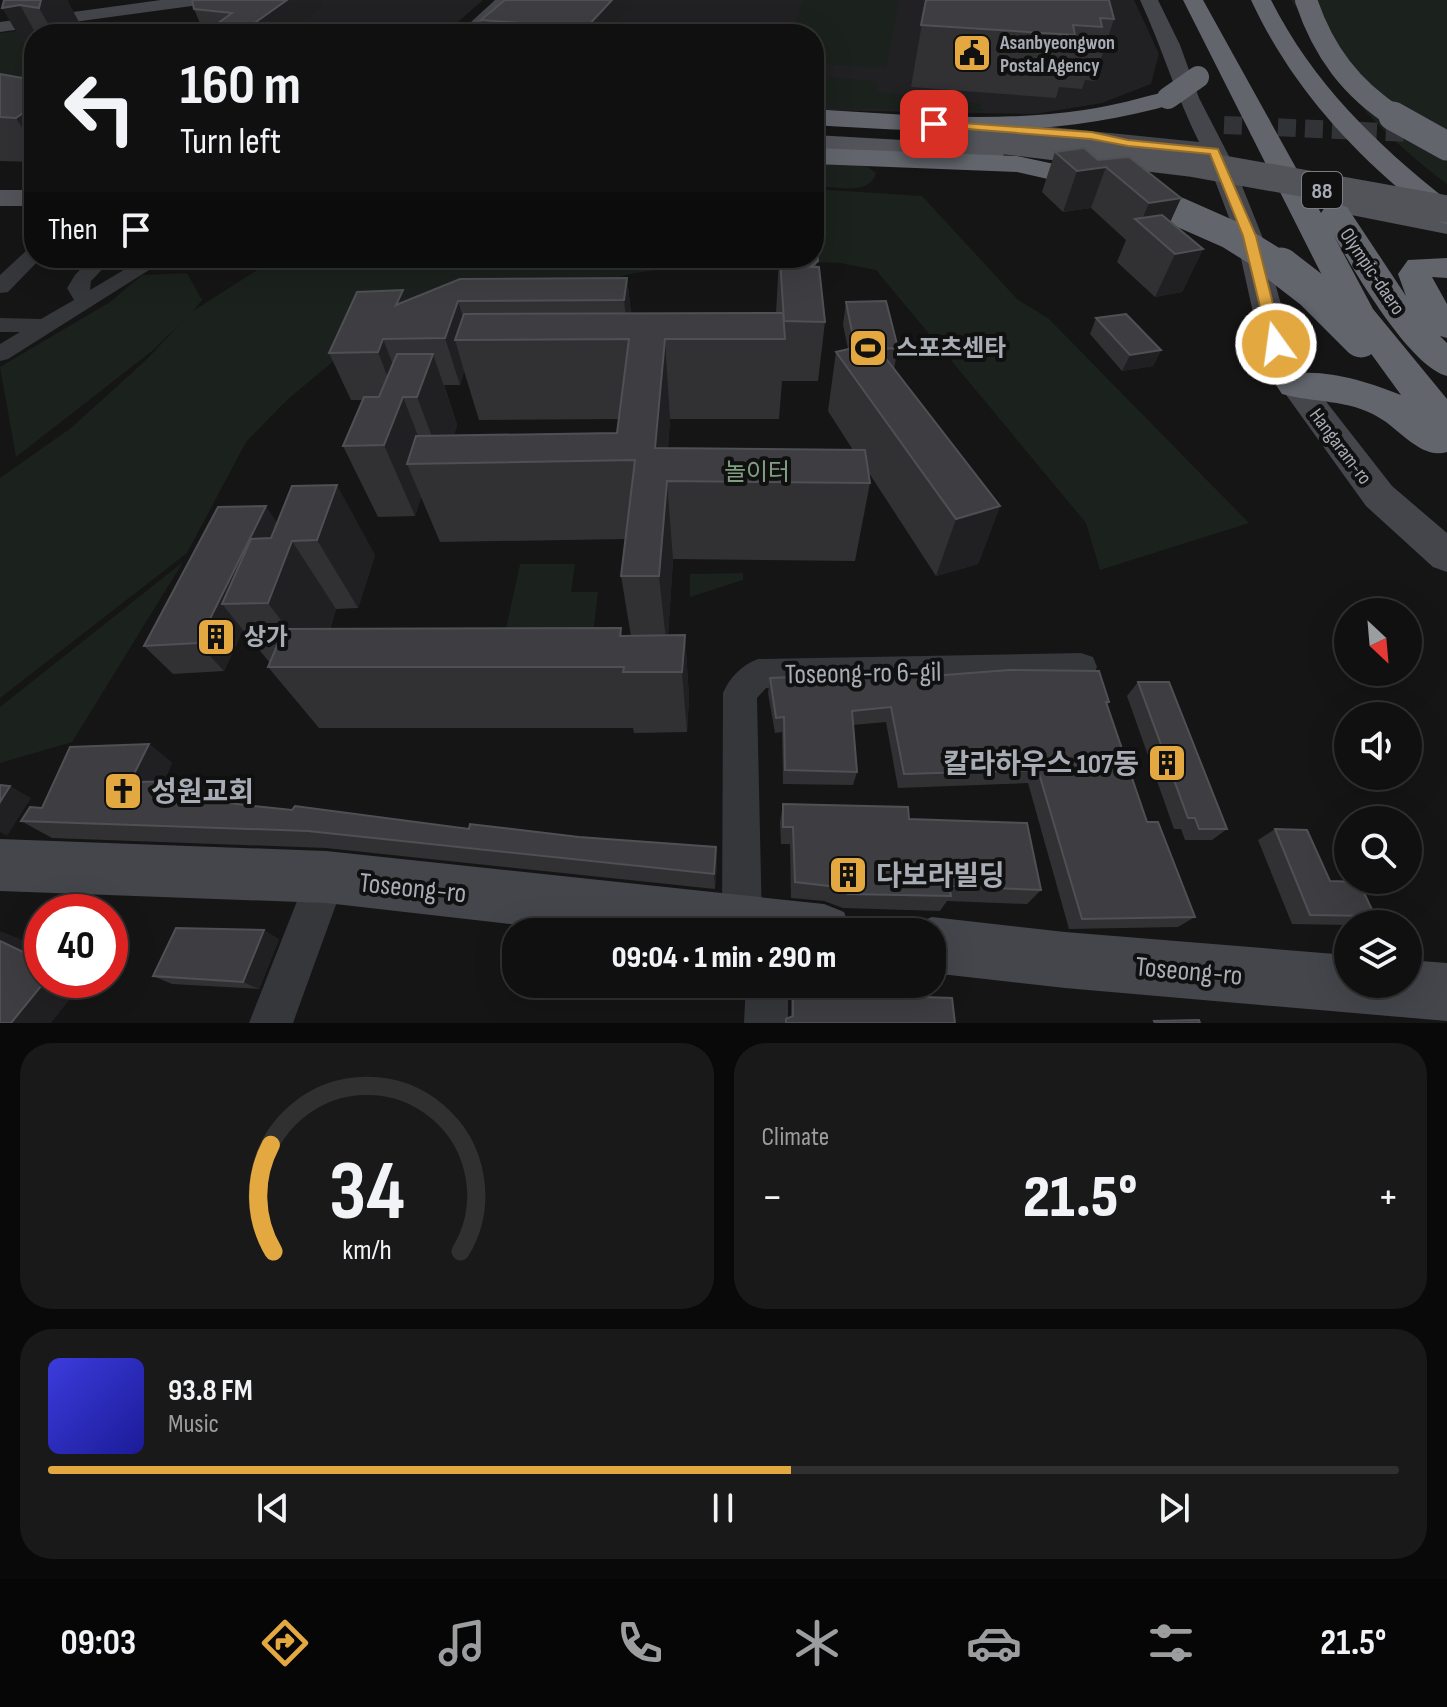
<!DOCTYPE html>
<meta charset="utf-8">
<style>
:root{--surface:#101010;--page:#191919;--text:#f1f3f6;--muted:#9c9d9f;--line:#303030;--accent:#e3a840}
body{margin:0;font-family:"Sofia Sans Condensed","Noto Sans KR",sans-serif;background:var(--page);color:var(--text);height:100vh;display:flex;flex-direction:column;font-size:30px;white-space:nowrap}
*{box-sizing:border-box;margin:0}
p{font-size:26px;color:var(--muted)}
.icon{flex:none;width:44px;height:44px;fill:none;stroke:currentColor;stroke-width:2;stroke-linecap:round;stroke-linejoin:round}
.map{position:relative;height:1023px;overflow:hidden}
.panel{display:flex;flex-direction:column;gap:20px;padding:20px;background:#090909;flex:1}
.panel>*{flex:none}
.top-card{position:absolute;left:24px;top:24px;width:800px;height:244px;border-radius:32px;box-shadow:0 8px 32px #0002,0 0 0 2px var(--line);background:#101010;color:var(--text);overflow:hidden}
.needle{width:52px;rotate:154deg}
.tools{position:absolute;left:1334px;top:598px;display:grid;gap:16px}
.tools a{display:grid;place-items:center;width:88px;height:88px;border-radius:50%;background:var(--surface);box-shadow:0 8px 32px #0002,0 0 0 2px var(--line);font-size:40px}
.speed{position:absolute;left:24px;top:894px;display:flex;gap:16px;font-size:40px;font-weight:700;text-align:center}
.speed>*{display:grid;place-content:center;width:104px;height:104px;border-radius:50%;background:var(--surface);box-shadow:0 8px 32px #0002,0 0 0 2px var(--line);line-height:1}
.speed .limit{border:12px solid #d22;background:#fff;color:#111}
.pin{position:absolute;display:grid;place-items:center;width:68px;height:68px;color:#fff;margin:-34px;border-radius:16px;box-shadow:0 4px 12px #0006}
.me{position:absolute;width:88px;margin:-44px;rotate:346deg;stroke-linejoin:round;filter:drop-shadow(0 0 6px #0008)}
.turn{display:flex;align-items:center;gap:28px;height:168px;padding:0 24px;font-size:36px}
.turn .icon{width:104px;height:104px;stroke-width:2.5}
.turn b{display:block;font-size:56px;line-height:68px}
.then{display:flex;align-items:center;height:76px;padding:0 24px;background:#0003;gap:16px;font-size:30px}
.big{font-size:60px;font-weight:800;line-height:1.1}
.panel .card{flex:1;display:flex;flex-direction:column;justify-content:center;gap:12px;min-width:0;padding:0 28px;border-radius:32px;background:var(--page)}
.panel .dial{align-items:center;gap:0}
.dial svg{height:208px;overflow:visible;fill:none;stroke:var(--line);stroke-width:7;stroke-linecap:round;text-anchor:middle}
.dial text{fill:var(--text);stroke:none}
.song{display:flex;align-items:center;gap:24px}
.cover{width:96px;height:96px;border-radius:12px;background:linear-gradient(135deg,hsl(240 70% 55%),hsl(240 70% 35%))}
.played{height:8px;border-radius:4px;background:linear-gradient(90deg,var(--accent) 55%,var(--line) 55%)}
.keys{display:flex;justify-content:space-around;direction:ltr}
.heat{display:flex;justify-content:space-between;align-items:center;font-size:44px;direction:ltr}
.panel .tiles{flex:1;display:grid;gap:20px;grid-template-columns:1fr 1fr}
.card:last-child{grid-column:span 2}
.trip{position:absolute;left:502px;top:918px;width:444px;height:80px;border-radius:32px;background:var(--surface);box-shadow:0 8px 32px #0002,0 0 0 2px var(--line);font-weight:800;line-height:80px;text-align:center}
.menu{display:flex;height:128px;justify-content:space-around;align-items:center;background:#060606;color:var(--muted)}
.menu .icon{width:56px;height:56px}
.menu .on{color:var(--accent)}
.menu b{font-size:36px;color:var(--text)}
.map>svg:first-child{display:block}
.built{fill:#212123}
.green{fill:#1b211c}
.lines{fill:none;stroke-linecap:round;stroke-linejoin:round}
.street-tunnel{stroke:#323336;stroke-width:18;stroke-dasharray:18 9;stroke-linecap:butt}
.street{fill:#36373b;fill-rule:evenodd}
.secondary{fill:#44464b;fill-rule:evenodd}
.primary{fill:#52545a;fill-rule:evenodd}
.highway{fill:#62656c;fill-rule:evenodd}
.primary-bridge{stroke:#52545a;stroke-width:27}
.highway-bridge-far2{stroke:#62656c;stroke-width:22}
.highway-bridge-far1{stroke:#62656c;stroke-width:29}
.highway-bridge{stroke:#62656c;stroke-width:37}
.wall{fill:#313134;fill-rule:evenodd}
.shaded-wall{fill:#202022}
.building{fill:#3e3e42;stroke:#4e5054;stroke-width:2}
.route{fill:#e3a840;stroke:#946d2a;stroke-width:2}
.labels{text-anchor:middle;stroke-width:8;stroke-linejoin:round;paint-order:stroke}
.far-poi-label{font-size:20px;font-weight:bold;fill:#a8acb5;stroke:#101011;text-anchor:start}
.far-street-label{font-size:20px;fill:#a8acb5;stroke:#101011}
.shield{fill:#101011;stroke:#7a7d84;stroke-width:2}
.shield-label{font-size:22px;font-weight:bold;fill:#a8acb5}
.poi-label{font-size:24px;font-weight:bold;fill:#a8acb5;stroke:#101011;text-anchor:start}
.park-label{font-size:24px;fill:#809f81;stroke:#101011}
.near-street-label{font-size:28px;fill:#a8acb5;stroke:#101011}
.near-poi-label{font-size:28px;font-weight:bold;fill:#a8acb5;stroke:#101011;text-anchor:start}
</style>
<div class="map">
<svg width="1447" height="1023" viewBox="0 0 1447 1023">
<rect width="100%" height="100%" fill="#151516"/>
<!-- built -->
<g class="built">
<path d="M306 0H483L444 34H254Z"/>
<path d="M527 0H1134L1159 54 1151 84 1102 103 1035 114 814 110V34H490Z"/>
</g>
<!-- green -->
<g class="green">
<path d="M803 0H899L886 68 814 63V34H790Z"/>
<path d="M1291 0H1447V184C1409 155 1367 119 1341 79 1324 52 1309 26 1291 0Z"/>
<path d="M32 29 26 82 0 85V33Z"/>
<path d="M814 75 877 82V92L981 104 984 111 814 108Z"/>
<path d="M814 159 868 167 876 173C869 197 833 186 814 186Z"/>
<path d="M814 189 922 196 1018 300 1048 318 1249 523 1100 570 1086 523 876 270 841 263 738 259 635 273 359 340 288 399 246 442 187 553 0 698V478L71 428 146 360 180 324 152 351 16 457 0 367 110 302 142 275 187 273 202 300 193 311 276 258H814Z"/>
<path d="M183 562 72 742 0 763V707Z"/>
<path d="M520 564H575L571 592H598L592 643H503Z"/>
<path d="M743 573V580L690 597V574Z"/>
</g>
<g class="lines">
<!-- street-tunnel -->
<path class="street-tunnel" d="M1224 125 1431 134"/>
<!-- street -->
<g class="street">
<path d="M34 248V258H41L8 292 0 293V275L27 250Z"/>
<path d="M91 258H113L91 281 90 290 144 258H168L8 359 0 361V344L20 332H0V318L41 319 74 300 67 288 75 275Z"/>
<path d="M1081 653 1093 657 1097 667 1093 677 1081 681 766 688 757 698 762 924 759 932H725L722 924 723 693C730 677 742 665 758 659Z"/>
<path d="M326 857 340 863 346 877 293 1023H249L312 863Z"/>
<path d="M746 984H788V1023H744Z"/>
</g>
<!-- secondary -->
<g class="secondary">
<path d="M161 0H208L199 5 0 32V22Z"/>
<path d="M495 0H514L478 34H458Z"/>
<path d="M1140 0H1158L1180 45 1199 98 1234 166 1262 236 1292 344 1310 381 1392 486 1447 533V572L1433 567 1366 506 1279 385 1260 344 1236 236 1206 157 973 133 962 126 973 119 1199 142C1176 96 1162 47 1140 0Z"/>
<path d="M0 839 326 851 824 904 844 912 852 932H579L326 903 0 891Z"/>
<path d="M932 917 1065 932 1348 955V984H1408V960L1447 963V1021L1065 988 932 973V932H910L912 925Z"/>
</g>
<!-- primary -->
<g class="primary">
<path d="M814 135 992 145 1001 148 1005 153 1001 158 992 161 814 151Z"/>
<rect x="0" y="190" width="34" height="16"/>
<path d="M1336 196 1447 216V234L1326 210 1322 204 1326 198Z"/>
</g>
<!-- highway -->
<g class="highway">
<path d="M1183 0H1203L1321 213 1325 207 1336 204 1347 207 1406 296 1398 274 1408 260 1447 258V278L1432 277 1447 304V338L1440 336 1447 343V376C1409 366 1353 269 1333 234L1373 309 1447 399V452C1421 460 1400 429 1378 417 1348 399 1314 403 1282 394L1276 385 1282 376C1319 366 1366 381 1401 395L1340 311Z"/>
<path d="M1251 0H1271C1313 83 1375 143 1447 200V224C1428 219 1412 201 1398 188 1336 134 1286 75 1251 0Z"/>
<path d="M1168 91 1177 93 1180 98 1177 103C1054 139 940 133 814 125V109C903 115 995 123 1084 110 1113 106 1140 98 1168 91Z"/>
<path d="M814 148 1017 156 1115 177 1119 183 1115 189 1105 192 1017 172 814 164Z"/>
</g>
<!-- primary-bridge -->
<path class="primary-bridge" d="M972 137 1190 163 1447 209"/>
<!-- highway-bridge-far2 -->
<g class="highway-bridge-far2">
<path d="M1306 0C1323 51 1351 89 1397 118"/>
<path d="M1168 98 1198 77"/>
</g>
<!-- highway-bridge-far1 -->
<g class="highway-bridge-far1">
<path d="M1393 116 1447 146"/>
<path d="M1136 193 1229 234 1284 268"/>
</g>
<!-- highway-bridge -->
<path class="highway-bridge" d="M1281 266 1312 290 1361 339"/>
</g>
<!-- wall -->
<g class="wall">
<path d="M4 0H67L81 26 80 34H34Z"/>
<path d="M637 0 608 34H484L481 20Z"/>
<path d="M926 0 1114 19 1094 81 1085 80 1082 89 1059 87 1056 98 911 87Z"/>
<path d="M323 7 296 34H203L204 33 194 9Z"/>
<path d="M0 74 34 80V162L0 161Z"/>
<path d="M1055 152 1098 160 1181 198 1170 222 1203 249 1182 292 1155 297 1117 262 1126 240 1091 208 1063 212 1042 192Z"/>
<path d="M779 258H814L817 267 825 322 818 381H782L779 419H670L668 448 853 450 828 411 836 352 848 349 843 325 846 302 898 348 894 369 1000 506 978 564 936 576 869 473 870 483 855 561 673 559 668 635H685L689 698 687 732 634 733 633 728H319L268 667 270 663 243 630 224 671 173 674 144 646 277 523 375 555 358 608 336 609 330 629 621 628 622 636H631L621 576 625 539 440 542 421 497 415 516 378 517 343 446 363 400H351L329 353 406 301 627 278 631 313H776ZM464 371 479 420 619 419 617 433 454 435 457 425 444 385H460Z"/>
<path d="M1096 318 1161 350 1153 366 1122 371 1090 334Z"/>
<path d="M919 677 1109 702 1107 705 1147 822 1195 917 1178 927 1069 929 1028 783 898 788 886 722 853 725 857 772 853 785 783 784 782 732 775 733 768 693 770 678Z"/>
<path d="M1138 682 1227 829 1212 840H1185L1181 829H1174L1127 696Z"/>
<path d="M149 744 172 763 164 781 220 799 218 802 469 829 716 847 717 863 715 889 326 848 52 838 21 821Z"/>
<path d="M783 804 909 819 1041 890 1027 904 947 901 940 911 843 908 824 901 791 898 790 844H781L780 822Z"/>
<path d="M1275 829 1330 881 1375 916 1357 924H1348V925L1292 924 1258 840Z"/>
<path d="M279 939 259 989 172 984 153 976Z"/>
<path d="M793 986 841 994 955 1023H785L786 1019 791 1017V994Z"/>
</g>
<!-- shaded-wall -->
<g class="shaded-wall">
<path d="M41 0H67L81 26 80 34H54L39 8Z"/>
<path d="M287 0H321L323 7 296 34H239Z"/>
<path d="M612 0H637L608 34H587L586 28Z"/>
<path d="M20 5 36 34H34V61L2 8Z"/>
<path d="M34 105V146L16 118Z"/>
<path d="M1106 167 1091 208 1063 212 1077 171Z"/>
<path d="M1181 198 1162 240 1140 224 1149 203Z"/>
<path d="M1203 249 1182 292 1155 297 1175 254Z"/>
<path d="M627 278 632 324 629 347 624 300Z"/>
<path d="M403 290 419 337 396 305Z"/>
<path d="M458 301 470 340H455L464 371 460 385 445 338Z"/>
<path d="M383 339 401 385 396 399 378 352Z"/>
<path d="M665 339 670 419 662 526 655 448Z"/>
<path d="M1161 350 1153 366 1122 371 1130 355Z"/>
<path d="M433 354 457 425 446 463H442L417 397Z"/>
<path d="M403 397 429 464H407L421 497 415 516 384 445Z"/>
<path d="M667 481 673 559 667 650 659 576Z"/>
<path d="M337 485 375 555 358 608 317 540Z"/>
<path d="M266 506 286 536 222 604 243 630 224 671 198 643Z"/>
<path d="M1000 506 978 564 936 576 956 519Z"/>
<path d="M292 541 336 609 317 668 268 603Z"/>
<path d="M685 635 689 698 687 732 682 672Z"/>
<path d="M149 744 172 763 155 800 130 782Z"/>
<path d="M197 781 220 799 213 816 190 799Z"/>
<path d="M10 786 31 798 7 836 0 832V802Z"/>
<path d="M716 847 717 863 715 889 714 874Z"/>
<path d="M264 930 279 939 259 989 243 982Z"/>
<path d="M0 931 28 942 25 949 42 958V961L0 941Z"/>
<path d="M46 980H85L51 1023H11Z"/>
</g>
<!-- building -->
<g class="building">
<path d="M4 0H41L39 8 20 5 2 8Z"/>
<path d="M192 0H287L239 34H203L232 13 194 9Z"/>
<path d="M505 0H612L586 28 481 20Z"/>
<path d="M926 0H1109L1114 19 1100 18 1102 27 1073 25 1075 35 921 25Z"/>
<path d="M0 74 34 80V105L16 118 0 117Z"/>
<path d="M1084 148 1098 160 1129 157 1181 198 1149 203 1106 167 1077 171 1055 152Z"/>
<path d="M1162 215 1203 249 1175 254 1135 219Z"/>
<path d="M814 248H817L818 261 811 267H819L825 322 784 321 780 258H814Z"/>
<path d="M627 278 624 300 458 301 445 338 383 339 378 352 329 353 357 292 403 290 396 305 460 279Z"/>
<path d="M886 301 898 348 879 349 874 343 855 347 846 302Z"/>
<path d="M783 313 785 339H665L655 448 865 450 870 483 667 481 659 576H621L635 460 407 464 416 436 617 433 629 339 455 340 464 314Z"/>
<path d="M1126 314 1161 350 1130 355 1096 318Z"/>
<path d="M874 343 1000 506 956 519 836 352Z"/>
<path d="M397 354H433L417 397H403L384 445 343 446 364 397H379Z"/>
<path d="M337 485 317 540 292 541 268 603 222 604 251 539 271 538 292 486Z"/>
<path d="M266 506 198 643 144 646 218 507Z"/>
<path d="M621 628 620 636 685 635 682 672H623L624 667H268L284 629Z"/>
<path d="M1009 670 1099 671 1109 702H1106L1147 822H1158L1195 917 1082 919 1038 770 904 774 891 707 852 711 857 772 785 770 784 717 776 718 770 678 918 672 919 677Z"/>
<path d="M1138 682H1169L1227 829H1199L1195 818H1188Z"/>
<path d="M149 744 130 782 197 781 190 799 292 810 295 806 469 829 470 824 579 837 716 847 714 874 308 831 21 821 30 807 42 808 70 747Z"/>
<path d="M0 785 10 786 0 802Z"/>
<path d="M783 804 908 807 909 819 1027 823 1041 890 949 886 951 896 848 894 829 886 795 882 793 827H783Z"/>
<path d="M1275 829 1307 830 1330 881 1359 882 1375 916 1310 915Z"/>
<path d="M176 928 264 930 243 982 153 976Z"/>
<path d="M0 941 42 961V980H46L11 1023H0Z"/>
<path d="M793 986 841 988V994L952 998 955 1023H786V1019L793 1016Z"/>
<path d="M1199 1020 1200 1023H1155L1154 1021Z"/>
</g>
<!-- route -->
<path class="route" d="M934 121 1091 132 1128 140 1218 149 1256 236 1283 344 1276 349 1269 344 1243 236 1210 154 1128 146 1091 139 930 126V122Z"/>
<!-- icons -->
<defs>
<g id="civic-square" transform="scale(2)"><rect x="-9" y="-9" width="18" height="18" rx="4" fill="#e3a840" stroke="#101011"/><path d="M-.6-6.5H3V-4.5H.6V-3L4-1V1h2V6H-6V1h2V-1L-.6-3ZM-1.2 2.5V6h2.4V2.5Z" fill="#111"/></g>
<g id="stadium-square" transform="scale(2)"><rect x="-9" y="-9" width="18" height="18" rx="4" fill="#e3a840" stroke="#101011"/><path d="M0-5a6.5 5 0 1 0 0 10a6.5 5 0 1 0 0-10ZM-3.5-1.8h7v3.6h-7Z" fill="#111"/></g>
<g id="building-square" transform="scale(2)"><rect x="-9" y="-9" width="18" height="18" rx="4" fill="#e3a840" stroke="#101011"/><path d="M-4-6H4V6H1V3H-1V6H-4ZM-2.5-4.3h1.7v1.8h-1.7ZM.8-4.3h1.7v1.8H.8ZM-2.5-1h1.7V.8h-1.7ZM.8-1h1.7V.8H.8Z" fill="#111"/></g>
<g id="church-square" transform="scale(2)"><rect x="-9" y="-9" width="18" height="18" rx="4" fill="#e3a840" stroke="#101011"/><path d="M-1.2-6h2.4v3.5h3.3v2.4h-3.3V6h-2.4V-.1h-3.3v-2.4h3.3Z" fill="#111"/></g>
</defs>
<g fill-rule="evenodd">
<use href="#civic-square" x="972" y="53"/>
<use href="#stadium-square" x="868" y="348"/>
<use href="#building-square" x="216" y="637"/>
<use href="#building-square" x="1167" y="763"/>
<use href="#church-square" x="123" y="791"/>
<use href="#building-square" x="848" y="875"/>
</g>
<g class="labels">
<!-- far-poi labels -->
<g class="far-poi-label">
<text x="1000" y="49">Asanbyeongwon<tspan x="1000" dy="23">Postal Agency</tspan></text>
</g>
<!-- far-street labels -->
<g class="far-street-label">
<text transform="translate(1373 271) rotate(56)" y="7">Olympic-daero</text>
<text transform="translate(1341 446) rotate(53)" y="7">Hangaram-ro</text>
</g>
<!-- shield labels -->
<rect class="shield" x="1302" y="172" width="40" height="36" rx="6"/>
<g class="shield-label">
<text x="1322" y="198">88</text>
</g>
<!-- poi labels -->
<g class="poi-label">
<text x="896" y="356">스포츠센타</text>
<text x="244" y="645">상가</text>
</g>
<!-- park labels -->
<g class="park-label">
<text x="757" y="480">놀이터</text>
</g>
<!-- near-street labels -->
<g class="near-street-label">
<text transform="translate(863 672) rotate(-1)" y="10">Toseong-ro 6-gil</text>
<text transform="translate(413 887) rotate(6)" y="10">Toseong-ro</text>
<text transform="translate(1189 970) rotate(5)" y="10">Toseong-ro</text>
</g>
<!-- near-poi labels -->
<g class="near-poi-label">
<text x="1139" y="773" text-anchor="end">칼라하우스 107동</text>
<text x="151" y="801">성원교회</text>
<text x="876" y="885">다보라빌딩</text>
</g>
</g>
</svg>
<div class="tools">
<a><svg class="needle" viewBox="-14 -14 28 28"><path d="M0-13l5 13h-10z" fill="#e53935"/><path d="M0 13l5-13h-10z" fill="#9c9d9f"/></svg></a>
<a><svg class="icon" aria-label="sound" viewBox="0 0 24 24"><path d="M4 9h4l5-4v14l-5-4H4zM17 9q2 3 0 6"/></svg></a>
<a><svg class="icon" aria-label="search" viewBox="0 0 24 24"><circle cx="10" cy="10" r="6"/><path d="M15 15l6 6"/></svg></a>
<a><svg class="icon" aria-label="layers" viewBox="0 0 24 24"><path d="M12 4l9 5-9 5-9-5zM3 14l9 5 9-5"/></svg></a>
</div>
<div class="speed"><div class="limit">40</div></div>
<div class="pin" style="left:934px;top:124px;background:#d93025"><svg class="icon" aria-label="arrive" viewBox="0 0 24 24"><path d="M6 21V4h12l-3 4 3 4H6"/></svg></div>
<svg class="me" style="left:1276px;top:344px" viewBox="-20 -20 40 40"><circle r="17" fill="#e3a840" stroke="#fff" stroke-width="3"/><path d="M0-11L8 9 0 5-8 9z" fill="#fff"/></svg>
<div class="trip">09:04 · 1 min · 290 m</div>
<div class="top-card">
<div class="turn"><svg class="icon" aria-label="left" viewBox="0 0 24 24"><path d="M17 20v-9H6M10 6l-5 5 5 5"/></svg><div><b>160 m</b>Turn left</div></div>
<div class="then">Then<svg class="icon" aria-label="arrive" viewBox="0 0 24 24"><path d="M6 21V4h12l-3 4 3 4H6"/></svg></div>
</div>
</div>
<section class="panel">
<div class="tiles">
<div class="card dial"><svg viewBox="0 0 100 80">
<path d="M14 69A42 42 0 1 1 86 69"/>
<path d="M14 69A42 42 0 0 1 13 28" stroke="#e3a840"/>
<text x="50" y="56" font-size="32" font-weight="700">34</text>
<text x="50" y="72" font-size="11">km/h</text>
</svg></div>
<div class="card"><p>Climate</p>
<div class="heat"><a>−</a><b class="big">21.5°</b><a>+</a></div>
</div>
<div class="card">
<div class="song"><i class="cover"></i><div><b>93.8 FM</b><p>Music</p></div></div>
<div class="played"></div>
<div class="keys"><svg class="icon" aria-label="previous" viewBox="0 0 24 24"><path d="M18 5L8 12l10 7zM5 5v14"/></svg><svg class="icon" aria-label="pause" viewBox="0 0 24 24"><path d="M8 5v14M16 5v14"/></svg><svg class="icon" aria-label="next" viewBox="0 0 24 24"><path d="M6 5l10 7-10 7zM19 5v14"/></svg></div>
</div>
</div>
</section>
<nav class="menu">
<b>09:03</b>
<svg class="icon on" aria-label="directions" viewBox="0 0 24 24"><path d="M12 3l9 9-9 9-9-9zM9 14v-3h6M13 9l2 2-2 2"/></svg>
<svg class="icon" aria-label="music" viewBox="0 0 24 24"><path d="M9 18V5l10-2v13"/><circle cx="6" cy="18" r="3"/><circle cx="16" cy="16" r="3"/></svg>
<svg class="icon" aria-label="phone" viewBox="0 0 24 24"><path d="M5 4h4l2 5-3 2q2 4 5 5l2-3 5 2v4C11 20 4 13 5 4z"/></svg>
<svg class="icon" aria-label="climate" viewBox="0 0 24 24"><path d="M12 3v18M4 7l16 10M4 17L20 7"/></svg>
<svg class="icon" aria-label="car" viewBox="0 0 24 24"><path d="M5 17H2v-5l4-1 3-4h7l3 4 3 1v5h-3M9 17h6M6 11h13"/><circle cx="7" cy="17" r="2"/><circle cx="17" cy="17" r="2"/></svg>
<svg class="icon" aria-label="filters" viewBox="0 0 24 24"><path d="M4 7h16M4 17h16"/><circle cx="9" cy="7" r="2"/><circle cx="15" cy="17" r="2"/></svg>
<b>21.5°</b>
</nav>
